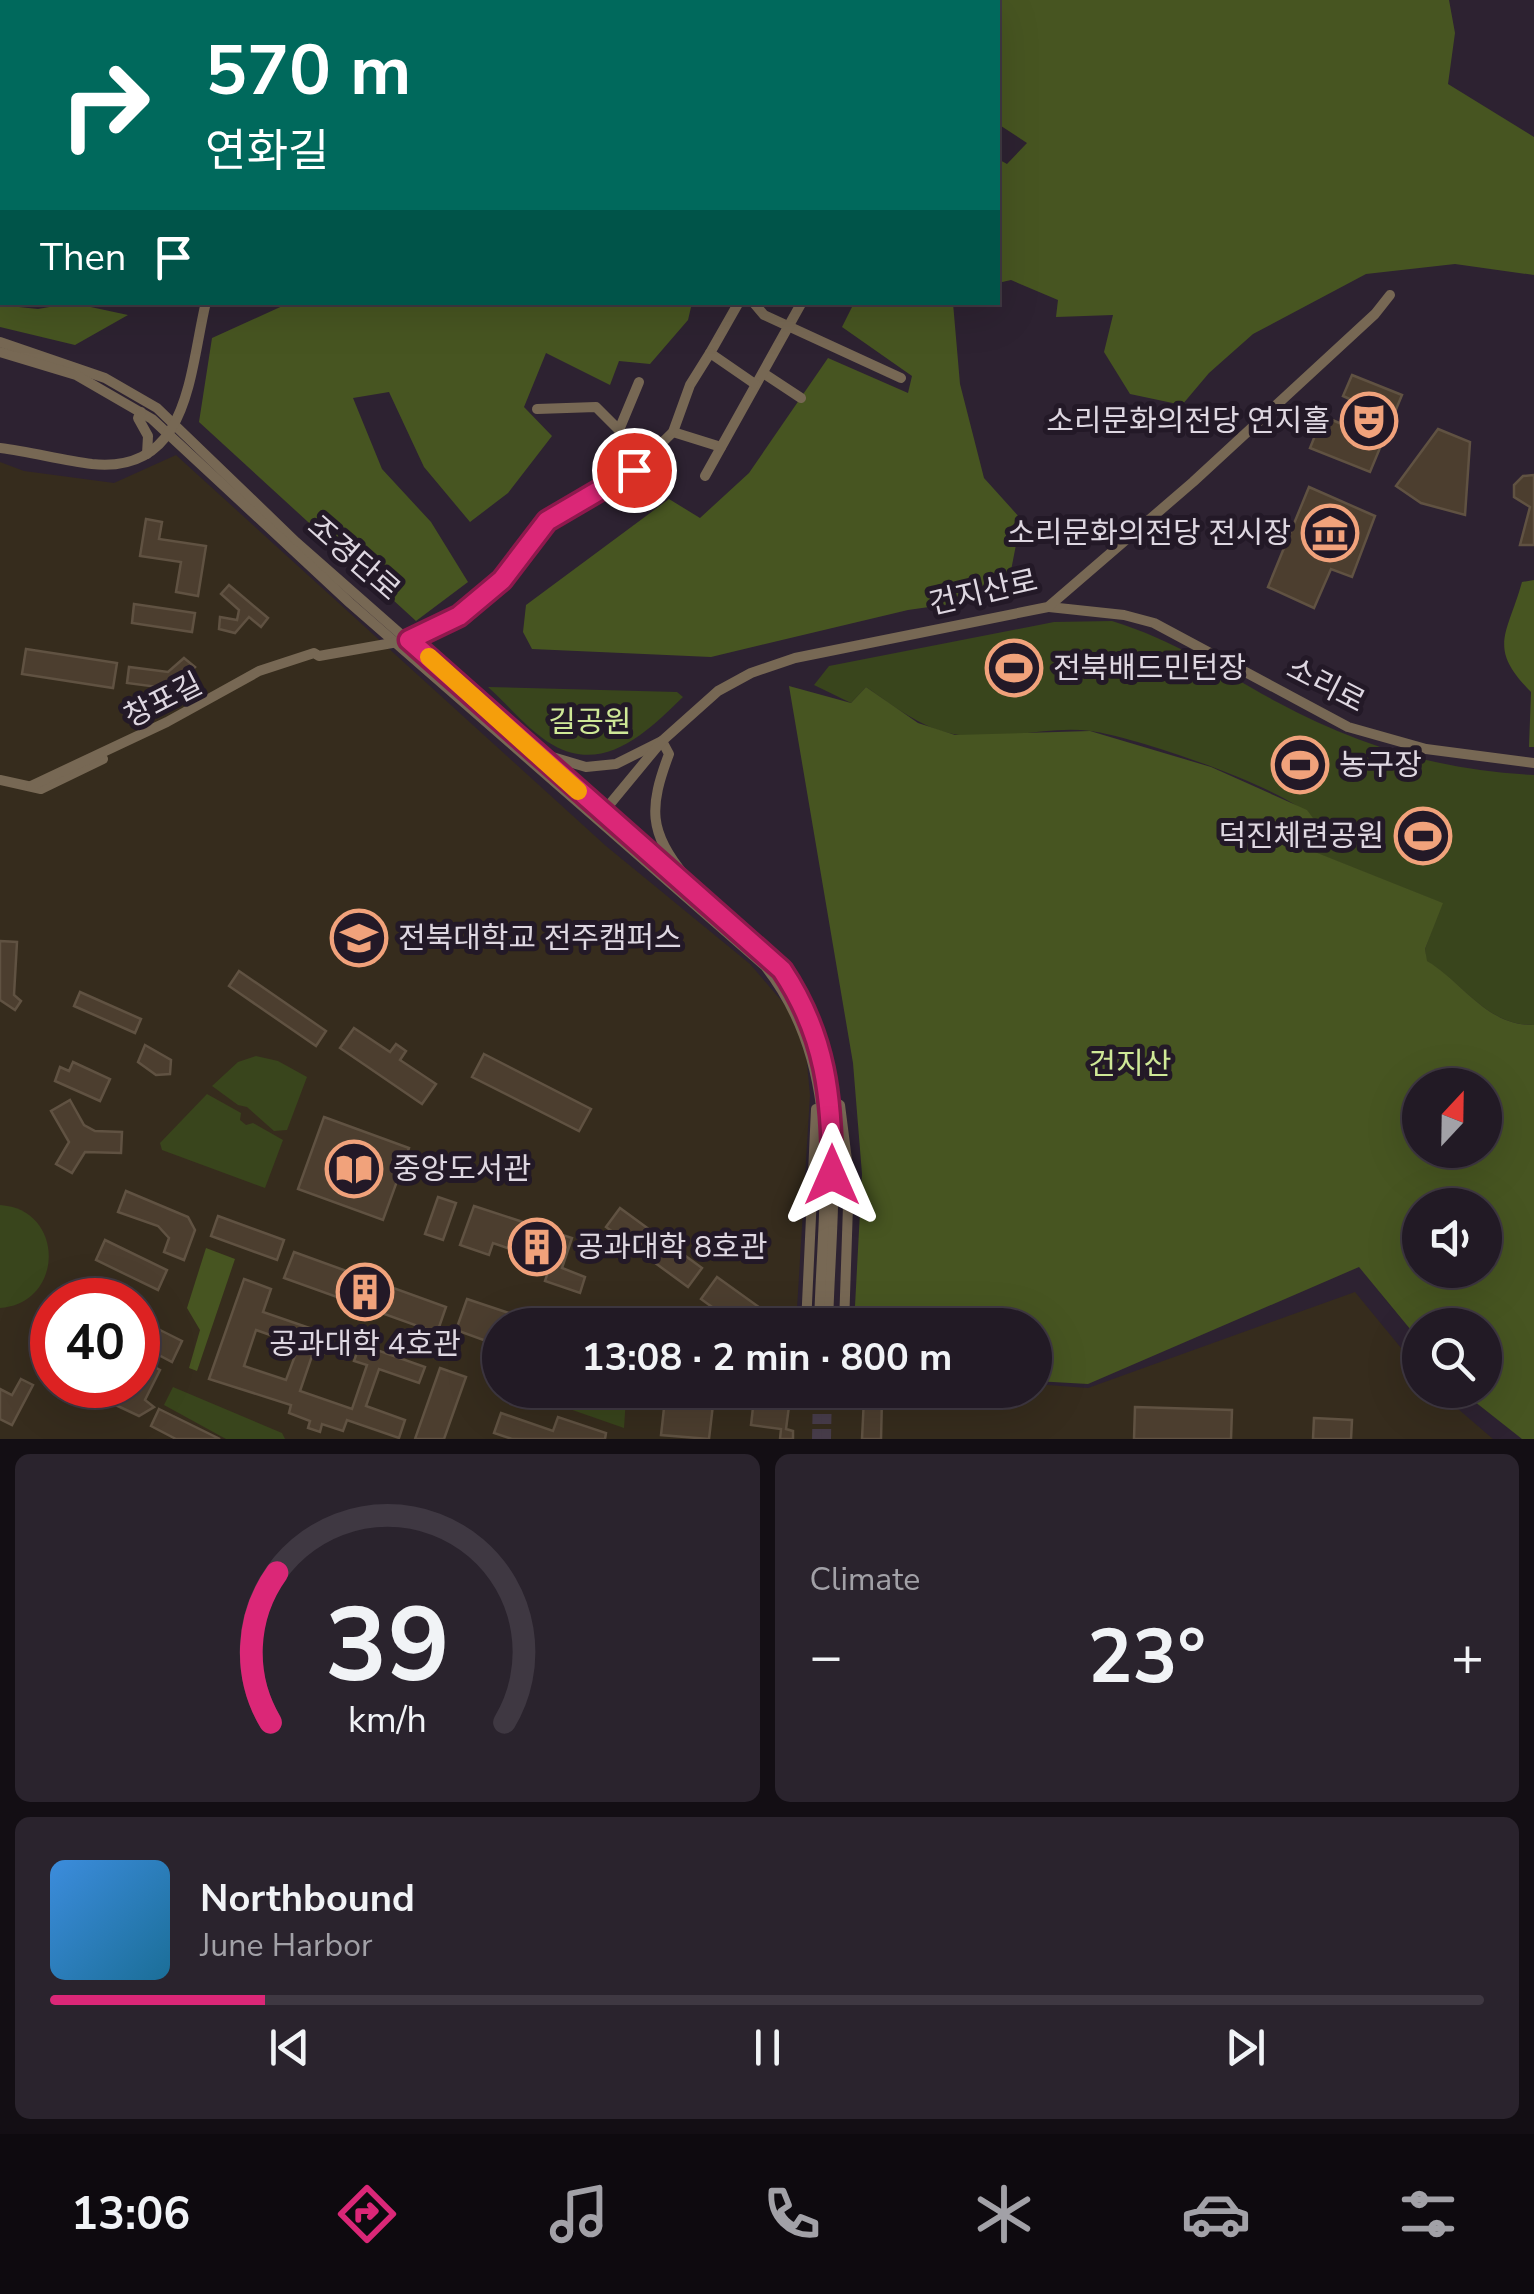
<!DOCTYPE html>
<meta charset="utf-8">
<style>
:root{--surface:#221a25;--page:#2a232d;--text:#f1f3f6;--muted:#a2a1a7;--line:#3f3842;--accent:#db2777}
body{margin:0;font-family:"Nunito Sans","Noto Sans KR",sans-serif;background:var(--page);color:var(--text);height:100vh;display:flex;flex-direction:column;font-size:38px;white-space:nowrap}
*{box-sizing:border-box;margin:0}
p{font-size:32px;color:var(--muted)}
.icon{flex:none;width:55px;height:55px;fill:none;stroke:currentColor;stroke-width:2;stroke-linecap:round;stroke-linejoin:round}
.map{position:relative;height:1439px;overflow:hidden}
.side{display:flex;flex-direction:column;gap:15px;padding:15px;background:#130e14;flex:1}
.side>*{flex:none}
.top-card{position:absolute;left:0px;top:0px;width:1000px;height:305px;box-shadow:0 10px 40px #0002,0 0 0 2px var(--line);background:#00695c;color:#fff;overflow:hidden}
.needle{width:65px;rotate:22deg}
.tools{position:absolute;left:1402px;top:1068px;display:grid;gap:20px}
.tools a{display:grid;place-items:center;width:100px;height:100px;border-radius:50%;background:var(--surface);box-shadow:0 10px 40px #0002,0 0 0 2px var(--line);font-size:50px}
.speed{position:absolute;left:30px;top:1278px;display:flex;gap:20px;font-size:50px;font-weight:700;text-align:center}
.speed>*{display:grid;place-content:center;width:130px;height:130px;border-radius:50%;background:var(--surface);box-shadow:0 10px 40px #0002,0 0 0 2px var(--line);line-height:1}
.speed .limit{border:15px solid #d22;background:#fff;color:#111}
.pin{position:absolute;display:grid;place-items:center;width:85px;height:85px;color:#fff;margin:-42px;border:5px solid #fff;border-radius:50%;box-shadow:0 2px 10px #0007}
.me{position:absolute;width:110px;margin:-55px;rotate:0deg;stroke-linejoin:round;filter:drop-shadow(0 0 8px #0008)}
.turn{display:flex;align-items:center;gap:35px;height:210px;padding:0 40px;font-size:45px}
.turn .icon{width:130px;height:130px;stroke-width:2.5}
.turn b{display:block;font-size:70px;line-height:85px}
.then{display:flex;align-items:center;height:95px;padding:0 40px;background:#0003;gap:20px;font-size:38px}
.big{font-size:75px;font-weight:700;line-height:1.1}
.side .card{flex:1;display:flex;flex-direction:column;justify-content:center;gap:15px;min-width:0;padding:0 35px;border-radius:15px;background:var(--page)}
.side .dial{align-items:center;gap:0}
.dial svg{height:260px;overflow:visible;fill:none;stroke:var(--line);stroke-width:7;stroke-linecap:round;text-anchor:middle}
.dial text{fill:var(--text);stroke:none}
.song{display:flex;align-items:center;gap:30px}
.cover{width:120px;height:120px;border-radius:15px;background:linear-gradient(135deg,hsl(210 70% 55%),hsl(200 70% 35%))}
.played{height:10px;border-radius:5px;background:linear-gradient(90deg,var(--accent) 15%,var(--line) 15%)}
.keys{display:flex;justify-content:space-around;direction:ltr}
.heat{display:flex;justify-content:space-between;align-items:center;font-size:55px;direction:ltr}
.side .tiles{flex:1;display:grid;gap:15px;grid-template-columns:1fr 1fr}
.card:last-child{grid-column:span 2}
.trip{position:absolute;left:482px;top:1308px;width:570px;height:100px;border-radius:50px;background:var(--surface);box-shadow:0 10px 40px #0002,0 0 0 2px var(--line);font-weight:700;line-height:100px;text-align:center}
.dock{display:flex;height:160px;justify-content:space-around;align-items:center;background:#0e0a0f;color:var(--muted)}
.dock .icon{width:70px;height:70px}
.dock .on{color:var(--accent)}
.dock b{font-size:45px;color:var(--text)}
.map>svg:first-child{display:block}
.education{fill:#362c1d;fill-rule:evenodd}
.green{fill:#39451c}
.forest{fill:#475521;fill-rule:evenodd}
.building{fill:#4c3e2f;stroke:#605242;stroke-width:2.5;fill-rule:evenodd}
.lines{fill:none;stroke-linecap:round;stroke-linejoin:round}
.minor-tunnel{stroke:#483d4b;stroke-width:10;stroke-dasharray:10 5;stroke-linecap:butt}
.minor{stroke:#776854;stroke-width:10}
.route-casing{stroke:#8e194d;stroke-width:25}
.route{stroke:#db2777;stroke-width:18}
.slow{stroke:#f59e0b;stroke-width:18}
.labels{text-anchor:middle;stroke-width:10;stroke-linejoin:round;paint-order:stroke}
.poi-label{font-size:30px;fill:#ded7e1;stroke:#231927;text-anchor:start}
.street-label{font-size:30px;fill:#ded7e1;stroke:#231927}
.park-label{font-size:30px;fill:#cfe897;stroke:#231927}
</style>
<div class="map">
<svg width="1534" height="1439" viewBox="0 0 1534 1439">
<rect width="100%" height="100%" fill="#2d2231"/>
<!-- education -->
<path class="education" d="M176 455 606 846 750 964 792 1013 806 1053 810 1095 796 1325H500V1390H1035V1384L1088 1388 1355 1292 1420 1371V1390H1436L1493 1439H0V462L24 471 114 483ZM52 1300H138V1385H52Z"/>
<!-- green -->
<g class="green">
<path d="M1112 621C1176 641 1220 671 1277 702 1357 746 1444 771 1534 775V1025C1486 1026 1463 982 1426 961L1425 949 1442 903 1309 850 1316 822C1292 789 1135 737 1091 731 1046 725 997 743 953 734 919 727 894 706 866 687L851 703 814 685 829 666 1054 622Z"/>
<path d="M488 687 677 692 683 697C649 730 605 775 553 745 530 732 508 705 488 687Z"/>
<path d="M256 1056 278 1061 307 1077 287 1130 274 1131 247 1107 238 1105 212 1086 238 1062Z"/>
<path d="M207 1094 241 1113 240 1120 246 1125 253 1123 283 1140 265 1188 162 1150 160 1143Z"/>
<path d="M0 1205C65 1209 65 1303 0 1308Z"/>
<path d="M173 1387 282 1433 285 1439H226L164 1405Z"/>
<path d="M506 1390H598L626 1398 624 1428 538 1398 533 1408 501 1397Z"/>
</g>
<!-- forest -->
<g class="forest">
<path d="M888 0H1449L1455 33 1448 84 1534 137V275L1455 264 1366 274 1253 334 1209 373 1182 405 1130 394 1104 352 1113 315 1056 317 1058 300 1011 280 998 283V159L1007 164 1027 143 998 124V2Z"/>
<path d="M72 303 128 315 75 345 0 327V305L38 309Z"/>
<path d="M289 303V302L692 303 688 320 650 364 619 361 610 385 546 353 524 407 552 436 508 493 470 522 424 467 389 392 353 398 382 469 431 522 468 582 416 621 199 422 212 338Z"/>
<path d="M854 303H953L960 384 984 478 1021 519 1006 596 908 610 711 657 532 649 523 632 526 605 669 499 700 518 749 473 828 358 908 393 912 376 842 327Z"/>
<path d="M1534 580V747H1529L1531 692C1487 647 1507 636 1522 582Z"/>
<path d="M789 686 851 703 866 687 918 723 955 735 1090 731 1211 767 1307 810 1316 822 1310 850 1443 903 1425 949 1427 961C1463 982 1486 1026 1534 1025V1439H1522L1460 1390H1485V1325H1420V1341L1359 1267 1088 1384 1035 1381V1325H854L862 1174 853 1063ZM1420 1085H1485V1150H1420ZM1420 1205H1485V1270H1420Z"/>
<path d="M206 1248 235 1259 197 1371 189 1368 200 1330 187 1308Z"/>
</g>
<!-- building -->
<g class="building">
<path d="M1352 375 1402 395 1370 472 1310 448 1323 416 1344 425 1354 401 1343 396Z"/>
<path d="M1438 429 1470 442 1465 515 1421 503 1396 486Z"/>
<path d="M1534 475V545H1520L1530 507 1514 497V485L1523 476Z"/>
<path d="M1309 487 1375 516 1352 577 1331 569 1314 608 1268 587Z"/>
<path d="M146 519 162 522 159 539 206 546 198 596 176 592 181 562 140 556Z"/>
<path d="M229 585 268 618 261 627 249 617 235 633 219 629 220 617 237 620 239 610 221 594Z"/>
<path d="M134 604 195 613 192 632 132 623Z"/>
<path d="M26 649 117 663 113 688 22 674Z"/>
<path d="M184 658 195 667 173 689 127 683 129 667 168 672Z"/>
<path d="M0 941 17 942 14 995 21 1001 15 1010 0 1000Z"/>
<path d="M239 971 326 1031 316 1046 229 986Z"/>
<path d="M80 992 141 1019 135 1033 74 1006Z"/>
<path d="M354 1028 390 1052 396 1044 406 1051 400 1060 436 1084 422 1104 340 1048Z"/>
<path d="M145 1045 171 1060 170 1074 156 1075 138 1062Z"/>
<path d="M484 1054 591 1109 579 1131 472 1077Z"/>
<path d="M73 1062 110 1079 100 1101 55 1081 60 1067 69 1071Z"/>
<path d="M70 1100 84 1125 95 1131 122 1132 121 1153 85 1152 72 1173 56 1164 69 1142 51 1111Z"/>
<path d="M324 1117 409 1148 383 1220 298 1189Z"/>
<path d="M126 1191 188 1217 195 1230 184 1260 164 1252 169 1238 158 1226 118 1212Z"/>
<path d="M438 1197 456 1203 443 1240 425 1234Z"/>
<path d="M474 1206 572 1238 562 1268 585 1277 580 1293 545 1281 551 1263 493 1243 489 1255 460 1245Z"/>
<path d="M620 1208 702 1268 688 1287 606 1227Z"/>
<path d="M218 1216 284 1240 277 1260 211 1236Z"/>
<path d="M105 1240 167 1270 158 1290 96 1260Z"/>
<path d="M294 1252 446 1307 437 1333 284 1278Z"/>
<path d="M717 1277 784 1325H737L701 1299Z"/>
<path d="M244 1279 271 1289 263 1312 330 1335 324 1353 314 1350 300 1391 352 1409 367 1365 354 1361 360 1344 425 1367 419 1383 379 1369 366 1406 405 1420 399 1438 347 1420 343 1431 322 1424 320 1432 308 1428 310 1421 289 1413 291 1405 209 1379ZM256 1330 299 1345 286 1380 244 1366Z"/>
<path d="M467 1299 521 1317 518 1325H500V1346L456 1330Z"/>
<path d="M138 1319 182 1341 172 1362 138 1344Z"/>
<path d="M138 1358 160 1370 145 1400 154 1407 139 1416 73 1385H138Z"/>
<path d="M440 1368 466 1377 444 1439H415Z"/>
<path d="M21 1379 33 1385 12 1425 0 1419V1389L12 1395Z"/>
<path d="M666 1390H697V1394L714 1396 709 1439 661 1435Z"/>
<path d="M755 1390 791 1391 786 1429 793 1431V1439H780L781 1429 751 1425Z"/>
<path d="M864 1398H882L881 1439H862Z"/>
<path d="M1135 1407 1232 1410 1231 1439H1134Z"/>
<path d="M159 1409 220 1439H176L151 1426Z"/>
<path d="M501 1413 553 1431 558 1417 606 1433 605 1439H512L494 1433Z"/>
<path d="M1314 1418 1352 1420 1351 1439H1313Z"/>
</g>
<g class="lines">
<!-- minor-tunnel -->
<g class="minor-tunnel">
<path d="M817 1439 818 1390"/>
<path d="M826 1439 827 1390"/>
</g>
<!-- minor -->
<g class="minor">
<path d="M753 302 764 315 901 378"/>
<path d="M0 342 105 378 157 408 296 542 782 970C853 1076 831 1203 828 1325"/>
<path d="M0 352 76 375 152 419 350 603 765 966C847 1070 822 1200 819 1325"/>
<path d="M710 353 739 302"/>
<path d="M763 373 801 398"/>
<path d="M639 382 619 430 646 457"/>
<path d="M537 409 596 407 619 430"/>
<path d="M141 412 138 418 148 436 147 454"/>
<path d="M673 432 721 447"/>
<path d="M0 448C31 452 61 460 92 464 190 474 189 372 206 302"/>
<path d="M705 476 802 302"/>
<path d="M1049 607 1124 615 1154 623 1348 727 1426 749 1534 763"/>
<path d="M544 761 549 756 586 767 616 764 662 741 669 754C649 807 648 832 685 876"/>
<path d="M0 780 41 789 103 759"/>
<path d="M31 786 167 722 259 671 314 653 319 656 409 640 459 616 482 599 517 562 532 535 547 521 634 470 673 432 690 385 710 353 755 384"/>
<path d="M600 816 662 741 718 691 751 673 795 658 1048 607 1193 482 1375 314 1390 295"/>
<path d="M830 1099 840 1105 849 1176 844 1325"/>
<path d="M806 1325 816 1109"/>
</g>
</g>
<g class="lines">
<!-- route casing -->
<g class="route-casing">
<path id="route" d="M634 470 547 521 502 580 459 616 409 640 782 970C826 1036 832 1098 832 1175"/>
</g>
<!-- route -->
<use href="#route" class="route"/>
<!-- slow -->
<path class="slow" d="M429 657 578 791"/>
</g>
<!-- icons -->
<defs>
<g id="theatre-ring" transform="scale(2.875)"><circle r="9.5" fill="#231927" stroke="#f1a27b" stroke-width="1.5"/><path d="M-5-5.5Q0-4 5-5.5V0Q5 5 0 6Q-5 5-5 0ZM-3.3-2.5H-1v1.5H-3.3ZM1-2.5H3.3v1.5H1ZM-2.8 1Q0 5.5 2.8 1Z" fill="#f1a27b"/></g>
<g id="museum-ring" transform="scale(2.875)"><circle r="9.5" fill="#231927" stroke="#f1a27b" stroke-width="1.5"/><path d="M0-6L6-3V-2H-6V-3ZM-5-1h2V3h-2ZM-1-1h2V3h-2ZM3-1h2V3H3ZM-6 4H6V6H-6Z" fill="#f1a27b"/></g>
<g id="stadium-ring" transform="scale(2.875)"><circle r="9.5" fill="#231927" stroke="#f1a27b" stroke-width="1.5"/><path d="M0-5a6.5 5 0 1 0 0 10a6.5 5 0 1 0 0-10ZM-3.5-1.8h7v3.6h-7Z" fill="#f1a27b"/></g>
<g id="university-ring" transform="scale(2.875)"><circle r="9.5" fill="#231927" stroke="#f1a27b" stroke-width="1.5"/><path d="M0-5L7-2L0 1L-7-2ZM-4 1L0 2.5L4 1V4Q0 6-4 4Z" fill="#f1a27b"/></g>
<g id="library-ring" transform="scale(2.875)"><circle r="9.5" fill="#231927" stroke="#f1a27b" stroke-width="1.5"/><path d="M-6-4Q-3-5.5-.7-3.5V5Q-3 3-6 4ZM6-4Q3-5.5 .7-3.5V5Q3 3 6 4Z" fill="#f1a27b"/></g>
<g id="building-ring" transform="scale(2.875)"><circle r="9.5" fill="#231927" stroke="#f1a27b" stroke-width="1.5"/><path d="M-4-6H4V6H1V3H-1V6H-4ZM-2.5-4.3h1.7v1.8h-1.7ZM.8-4.3h1.7v1.8H.8ZM-2.5-1h1.7V.8h-1.7ZM.8-1h1.7V.8H.8Z" fill="#f1a27b"/></g>
</defs>
<g fill-rule="evenodd">
<use href="#theatre-ring" x="1369" y="421"/>
<use href="#museum-ring" x="1330" y="533"/>
<use href="#stadium-ring" x="1014" y="668"/>
<use href="#stadium-ring" x="1300" y="765"/>
<use href="#stadium-ring" x="1423" y="836"/>
<use href="#university-ring" x="359" y="938"/>
<use href="#library-ring" x="354" y="1169"/>
<use href="#building-ring" x="537" y="1247"/>
<use href="#building-ring" x="365" y="1292"/>
</g>
<g class="labels">
<!-- poi labels -->
<g class="poi-label">
<text x="1330" y="431" text-anchor="end">소리문화의전당 연지홀</text>
<text x="1291" y="543" text-anchor="end">소리문화의전당 전시장</text>
<text x="1053" y="678">전북배드민턴장</text>
<text x="1339" y="775">농구장</text>
<text x="1384" y="846" text-anchor="end">덕진체련공원</text>
<text x="398" y="948">전북대학교 전주캠퍼스</text>
<text x="393" y="1179">중앙도서관</text>
<text x="576" y="1257">공과대학 8호관</text>
<text x="365" y="1354" text-anchor="middle">공과대학 4호관</text>
</g>
<!-- street labels -->
<g class="street-label">
<text transform="translate(354 558) rotate(41)" y="10">조경단로</text>
<text transform="translate(983 592) rotate(-13)" y="10">건지산로</text>
<text transform="translate(1326 685) rotate(27)" y="10">소리로</text>
<text transform="translate(163 700) rotate(-27)" y="10">창포길</text>
</g>
<!-- park labels -->
<g class="park-label">
<text x="590" y="732">길공원</text>
<text x="1130" y="1074">건지산</text>
</g>
</g>
</svg>
<div class="tools">
<a><svg class="needle" viewBox="-14 -14 28 28"><path d="M0-13l5 13h-10z" fill="#e53935"/><path d="M0 13l5-13h-10z" fill="#a2a1a7"/></svg></a>
<a><svg class="icon" aria-label="sound" viewBox="0 0 24 24"><path d="M4 9h4l5-4v14l-5-4H4zM17 9q2 3 0 6"/></svg></a>
<a><svg class="icon" aria-label="search" viewBox="0 0 24 24"><circle cx="10" cy="10" r="6"/><path d="M15 15l6 6"/></svg></a>
</div>
<div class="speed"><div class="limit">40</div></div>
<div class="pin" style="left:634px;top:470px;background:#d93025"><svg class="icon" aria-label="arrive" viewBox="0 0 24 24"><path d="M6 21V4h12l-3 4 3 4H6"/></svg></div>
<svg class="me" style="left:832px;top:1175px" viewBox="-20 -20 40 40"><path d="M0-17L14 15 0 8-14 15z" fill="#db2777" stroke="#fff" stroke-width="4"/></svg>
<div class="trip">13:08 · 2 min · 800 m</div>
<div class="top-card">
<div class="turn"><svg class="icon" aria-label="right" viewBox="0 0 24 24"><path d="M7 20v-9h11M14 6l5 5-5 5"/></svg><div><b>570 m</b>연화길</div></div>
<div class="then">Then<svg class="icon" aria-label="arrive" viewBox="0 0 24 24"><path d="M6 21V4h12l-3 4 3 4H6"/></svg></div>
</div>
</div>
<section class="side">
<div class="tiles">
<div class="card dial"><svg viewBox="0 0 100 80">
<path d="M14 69A42 42 0 1 1 86 69"/>
<path d="M14 69A42 42 0 0 1 16 23" stroke="#db2777"/>
<text x="50" y="56" font-size="32" font-weight="700">39</text>
<text x="50" y="72" font-size="11">km/h</text>
</svg></div>
<div class="card"><p>Climate</p>
<div class="heat"><a>−</a><b class="big">23°</b><a>+</a></div>
</div>
<div class="card">
<div class="song"><i class="cover"></i><div><b>Northbound</b><p>June Harbor</p></div></div>
<div class="played"></div>
<div class="keys"><svg class="icon" aria-label="previous" viewBox="0 0 24 24"><path d="M18 5L8 12l10 7zM5 5v14"/></svg><svg class="icon" aria-label="pause" viewBox="0 0 24 24"><path d="M8 5v14M16 5v14"/></svg><svg class="icon" aria-label="next" viewBox="0 0 24 24"><path d="M6 5l10 7-10 7zM19 5v14"/></svg></div>
</div>
</div>
</section>
<nav class="dock">
<b>13:06</b>
<svg class="icon on" aria-label="directions" viewBox="0 0 24 24"><path d="M12 3l9 9-9 9-9-9zM9 14v-3h6M13 9l2 2-2 2"/></svg>
<svg class="icon" aria-label="music" viewBox="0 0 24 24"><path d="M9 18V5l10-2v13"/><circle cx="6" cy="18" r="3"/><circle cx="16" cy="16" r="3"/></svg>
<svg class="icon" aria-label="phone" viewBox="0 0 24 24"><path d="M5 4h4l2 5-3 2q2 4 5 5l2-3 5 2v4C11 20 4 13 5 4z"/></svg>
<svg class="icon" aria-label="climate" viewBox="0 0 24 24"><path d="M12 3v18M4 7l16 10M4 17L20 7"/></svg>
<svg class="icon" aria-label="car" viewBox="0 0 24 24"><path d="M5 17H2v-5l4-1 3-4h7l3 4 3 1v5h-3M9 17h6M6 11h13"/><circle cx="7" cy="17" r="2"/><circle cx="17" cy="17" r="2"/></svg>
<svg class="icon" aria-label="filters" viewBox="0 0 24 24"><path d="M4 7h16M4 17h16"/><circle cx="9" cy="7" r="2"/><circle cx="15" cy="17" r="2"/></svg>
</nav>
